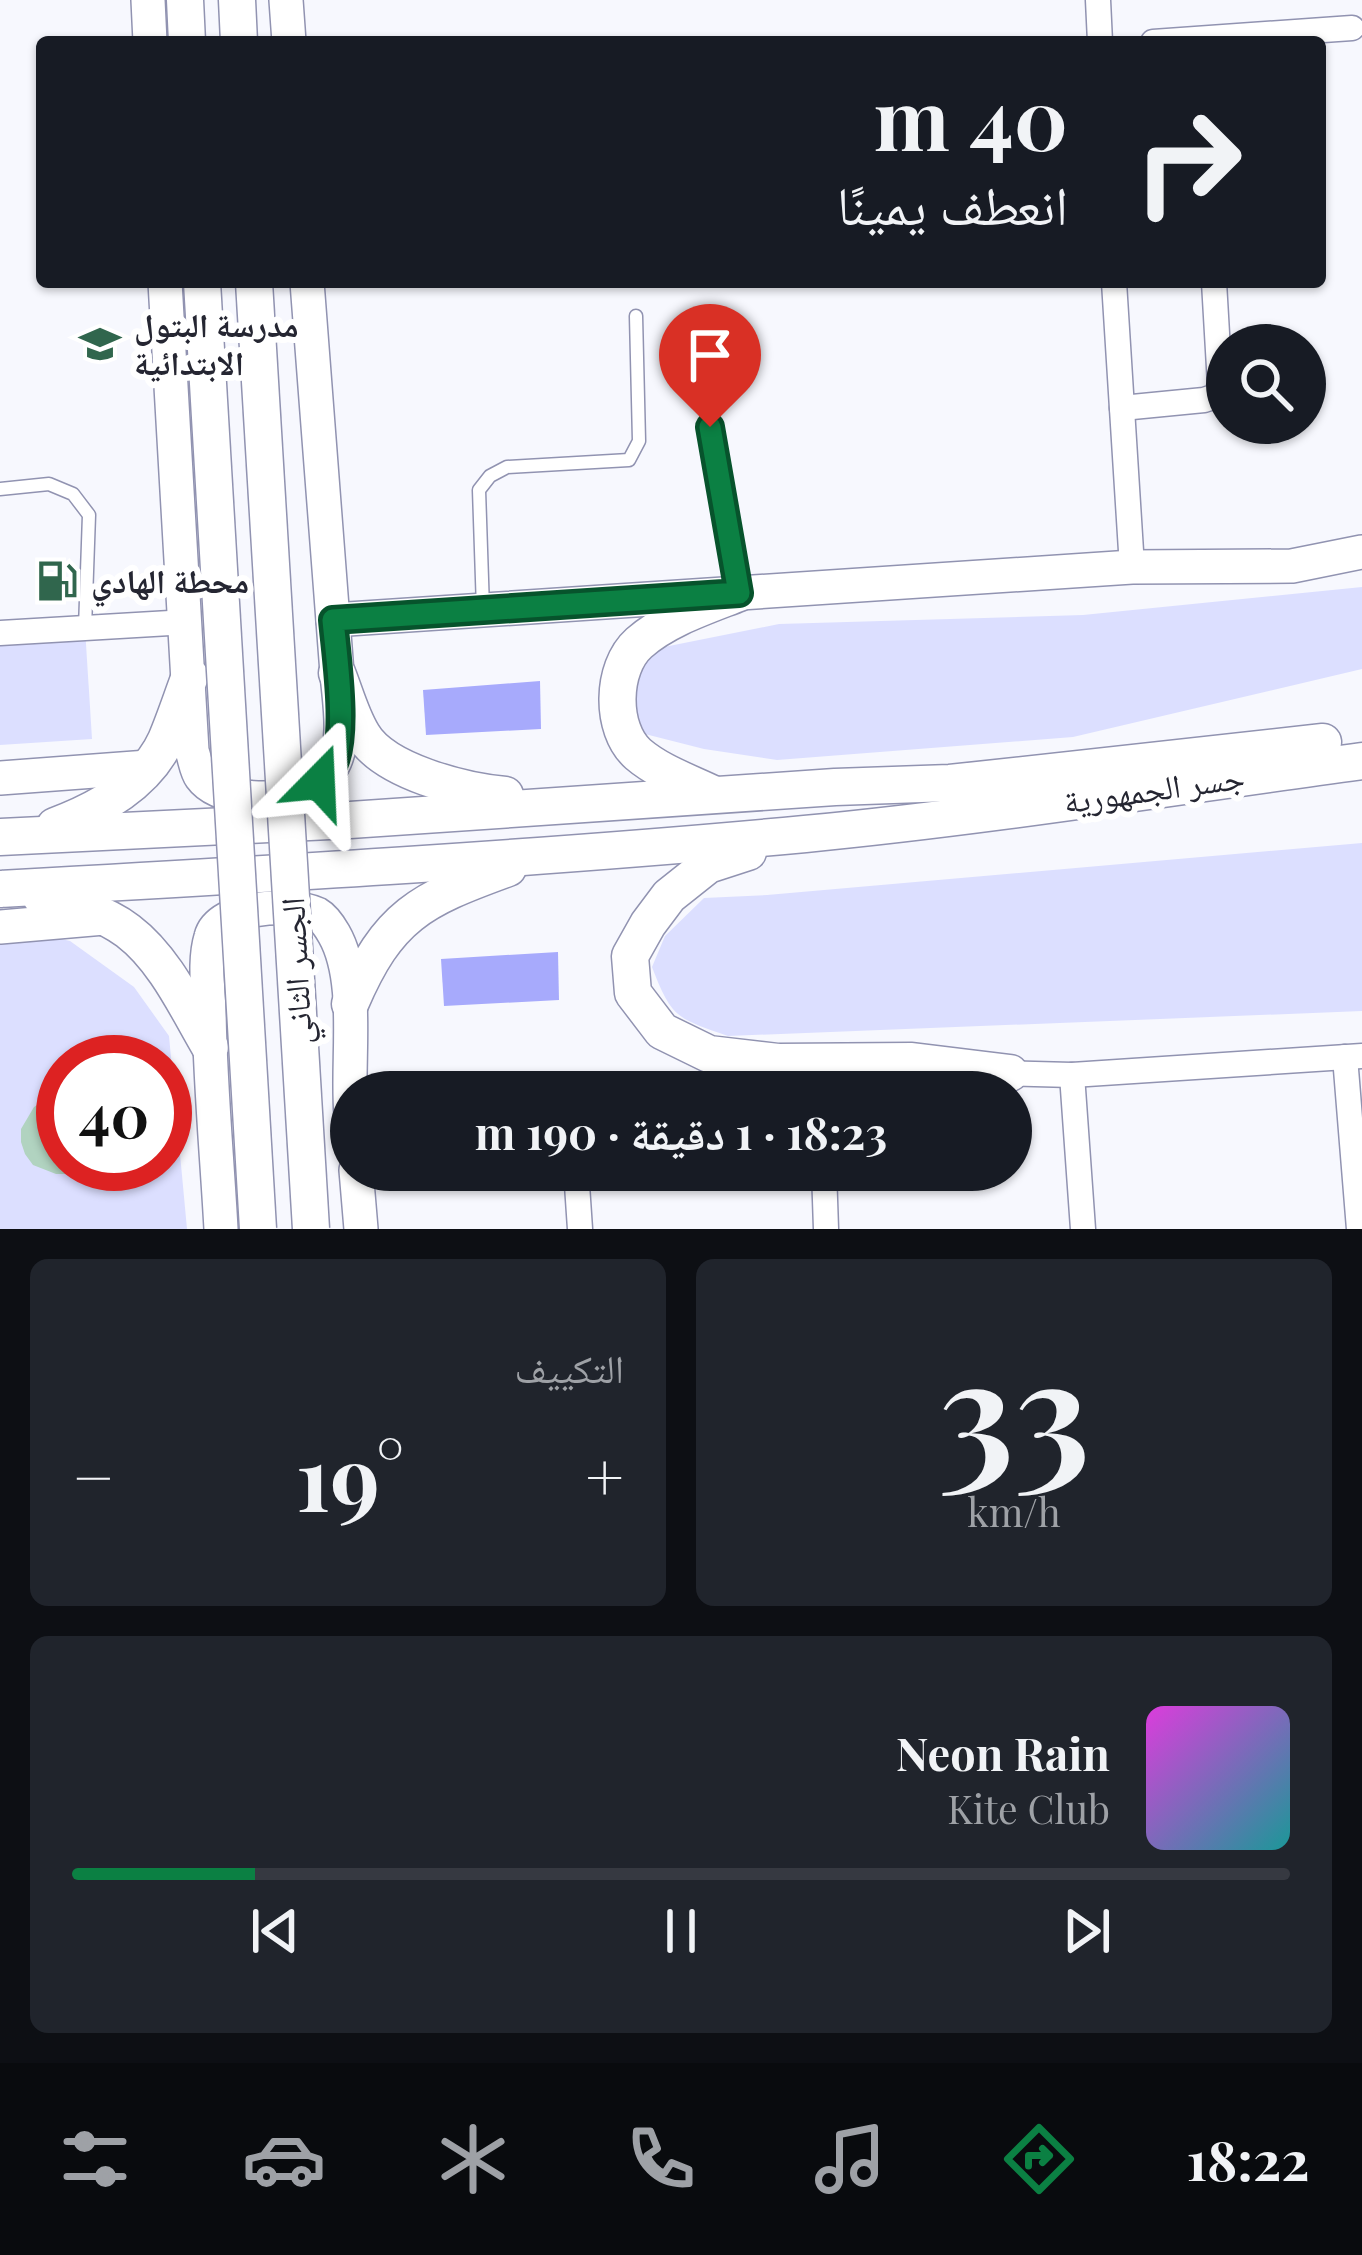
<!DOCTYPE html>
<html lang="ar">
<meta charset="utf-8">
<style>
:root{--surface:#171b24;--page:#20242c;--text:#f1f3f6;--muted:#9ea1a6;--line:#363941;--accent:#0b8043}
body{margin:0;font-family:"Playfair Display","Noto Naskh Arabic",serif;background:var(--page);color:var(--text);direction:rtl;height:100vh;display:flex;flex-direction:column;font-size:45px;white-space:nowrap}
*{box-sizing:border-box;margin:0}
p{font-size:39px;color:var(--muted)}
.icon{flex:none;width:66px;height:66px;fill:none;stroke:currentColor;stroke-width:2;stroke-linecap:round;stroke-linejoin:round}
.map{position:relative;height:1229px;overflow:hidden;direction:ltr}
.drawer{display:flex;flex-direction:column;gap:30px;padding:30px;background:#0d0f14;flex:1}
.drawer>*{flex:none}
.top-card{position:absolute;left:36px;top:36px;width:1290px;height:252px;border-radius:12px;box-shadow:0 3px 9px #0004;direction:rtl;background:#171b24;color:var(--text);overflow:hidden}
.fabs{position:absolute;left:1206px;top:324px;display:grid;gap:24px}
.fabs a{display:grid;place-items:center;width:120px;height:120px;border-radius:50%;background:var(--surface);box-shadow:0 3px 9px #0004;font-size:60px}
.speed{position:absolute;left:36px;top:1035px;display:flex;gap:24px;font-size:60px;font-weight:700;text-align:center}
.speed>*{display:grid;place-content:center;width:156px;height:156px;border-radius:50%;background:var(--surface);box-shadow:0 3px 9px #0004;line-height:1}
.speed .limit{border:18px solid #d22;background:#fff;color:#111}
.pin{position:absolute;display:grid;place-items:center;width:102px;height:102px;color:#fff;margin:-123px -51px;border-radius:50% 50% 50% 0;rotate:-45deg;box-shadow:0 0 12px #0007}
.pin .icon{rotate:45deg}
.me{position:absolute;width:132px;margin:-66px;rotate:21deg;stroke-linejoin:round;filter:drop-shadow(0 0 9px #0008)}
.turn{display:flex;align-items:center;gap:42px;height:252px;padding:0 60px;font-size:54px}
.turn .icon{width:156px;height:156px;stroke-width:2.5}
.turn b{display:block;font-size:84px;line-height:102px}
.big{font-size:90px;font-weight:700;line-height:1.1}
.drawer .widget{flex:1;display:flex;flex-direction:column;justify-content:center;gap:18px;min-width:0;padding:0 42px;border-radius:18px;background:var(--page)}
.drawer .dial{align-items:center;gap:0}
.dial b{font-size:156px;line-height:1}
.song{display:flex;align-items:center;gap:36px}
.cover{width:144px;height:144px;border-radius:18px;background:linear-gradient(135deg,hsl(300 70% 55%),hsl(180 70% 35%))}
.played{height:12px;border-radius:6px;background:linear-gradient(90deg,var(--accent) 15%,var(--line) 15%)}
.keys{display:flex;justify-content:space-around;direction:ltr}
.heat{display:flex;justify-content:space-between;align-items:center;font-size:66px;direction:ltr}
.drawer .tiles{flex:1;display:grid;gap:30px;grid-template-columns:1fr 1fr}
.widget:last-child{grid-column:span 2}
.trip{position:absolute;left:330px;top:1071px;width:702px;height:120px;border-radius:60px;background:var(--surface);box-shadow:0 3px 9px #0004;font-weight:700;line-height:120px;text-align:center;direction:rtl}
.dock{display:flex;height:192px;justify-content:space-around;align-items:center;background:#090b0e;color:var(--muted)}
.dock .icon{width:84px;height:84px}
.dock .current{color:var(--accent)}
.dock b{font-size:54px;color:var(--text)}
.map>svg:first-child{display:block}
.green{fill:#dcdfff;fill-rule:evenodd}
.water{fill:#a7aafc}
.building{fill:#b1d3c0}
.lines{fill:none;stroke-linecap:round;stroke-linejoin:round}
.lane-casing{stroke:#9193b1;stroke-width:15}
.street-casing{stroke:#9193b1;stroke-width:27}
.secondary-casing{stroke:#9193b1;stroke-width:36}
.primary-casing{stroke:#9193b1;stroke-width:39}
.lane{stroke:#fff;stroke-width:12}
.street{stroke:#fff;stroke-width:24}
.secondary{stroke:#fff;stroke-width:33}
.primary{stroke:#fff;stroke-width:36}
.primary-bridge-casing{stroke:#9193b1;stroke-width:39;stroke-linecap:butt}
.primary-bridge{stroke:#fff;stroke-width:36}
.route-casing{stroke:#07532c;stroke-width:30}
.route{stroke:#0b8043;stroke-width:21}
.labels{text-anchor:middle;stroke-width:12;stroke-linejoin:round;paint-order:stroke}
.poi-label{font-size:33px;font-weight:bold;fill:#252632;stroke:#fff;text-anchor:start}
.street-label{font-size:33px;fill:#252632;stroke:#fff}
</style>
<div class="map">
<svg width="1362" height="1229" viewBox="0 0 1362 1229">
<rect width="100%" height="100%" fill="#f7f8fe"/>
<!-- green -->
<g class="green">
<path d="M1362 587V669L1073 737 777 760 704 749 641 733 626 675 644 651 779 624 1083 615Z"/>
<path d="M85 628 92 739 0 745V635Z"/>
<path d="M1362 843V1011L728 1036C677 1018 672 1019 652 967L665 936 704 898 767 895Z"/>
<path d="M53 937 70 941 134 987 169 1036 187 1229H0V939ZM63 1062H165V1164H63Z"/>
</g>
<!-- water -->
<g class="water">
<path d="M540 681 541 729 426 735 423 690Z"/>
<path d="M558 952 559 1000 444 1006 441 959Z"/>
</g>
<!-- building -->
<path class="building" d="M58 1097 63 1098V1164H85L68 1174H56L33 1165 25 1154 21 1142V1129L34 1107 45 1100Z"/>
<g class="lines">
<!-- lane casing -->
<g class="lane-casing">
<g id="lane">
<path d="M710 427 739 591"/>
<path d="M0 489 49 484 73 494 89 515 85 628"/>
<path d="M483 609 479 490 490 476 507 467 629 460 639 441 636 316"/>
</g>
</g>
<!-- street casing -->
<g class="street-casing">
<g id="street">
<path d="M1098 0 1100 42"/>
<path d="M1153 42 1352 28"/>
<path d="M1114 282 1132 567"/>
<path d="M1122 408 1204 400 1216 396 1220 385 1214 282"/>
<path d="M0 633 187 622"/>
<path d="M1345 1057 1359 1229"/>
<path d="M999 1073 1072 1075 1362 1056"/>
<path d="M1072 1075 1083 1229"/>
<path d="M574 1092 862 1078"/>
<path d="M576 1170 580 1229"/>
<path d="M824 1170 826 1229"/>
</g>
</g>
<!-- secondary casing -->
<g class="secondary-casing">
<g id="secondary">
<path d="M148 0 150 42"/>
<path d="M286 0 289 42"/>
<path d="M165 282 192 751C195 759 196 770 201 777 219 802 280 802 306 791 316 787 328 775 333 765 347 739 339 701 337 673L307 282"/>
<path d="M333 620 1132 567 1292 566 1362 552"/>
<path d="M0 778 148 767"/>
<path d="M0 927 104 918"/>
<path d="M356 1170 361 1229"/>
<path d="M221 1229C217 1156 210 1083 209 1010 208 987 204 960 211 937 219 906 291 902 317 914 324 918 330 927 334 934 361 981 346 1062 351 1115"/>
</g>
</g>
<!-- primary casing -->
<g class="primary-casing">
<g id="primary">
<path d="M185 0 187 42"/>
<path d="M237 0 239 42"/>
<path d="M337 673C345 693 351 716 362 734 384 772 464 791 505 795"/>
<path d="M713 794C688 782 659 772 638 754 610 729 611 668 639 643 666 619 706 606 739 593"/>
<path d="M55 826C98 810 146 784 166 740 175 719 182 697 190 676"/>
<path d="M0 837 350 820 835 787 950 783 1323 742"/>
<path d="M748 852 708 865 669 896 648 924 630 956 633 993 662 1031 709 1054 778 1062 912 1061 1010 1073"/>
<path d="M0 889C268 874 537 859 805 834 991 816 1177 786 1362 761"/>
<path d="M41 897C71 904 103 912 128 931 165 959 187 1008 210 1047"/>
<path d="M350 1004C388 915 420 900 508 868"/>
</g>
</g>
<!-- lane -->
<use href="#lane" class="lane"/>
<!-- street -->
<use href="#street" class="street"/>
<!-- secondary -->
<use href="#secondary" class="secondary"/>
<!-- primary -->
<use href="#primary" class="primary"/>
<!-- primary-bridge casing -->
<g class="primary-bridge-casing">
<g id="primary-bridge">
<path d="M202 282 258 1229"/>
<path d="M254 282 311 1229"/>
</g>
</g>
<!-- primary-bridge -->
<use href="#primary-bridge" class="primary-bridge"/>
</g>
<g class="lines">
<!-- route casing -->
<g class="route-casing">
<path id="route" d="M319 782C321 779 331 770 332 767 349 739 336 654 333 620L739 593 710 427"/>
</g>
<!-- route -->
<use href="#route" class="route"/>
</g>
<!-- icons -->
<defs>
<g id="school-bare" transform="scale(3.24)"><path d="M0-5L7-2L0 1L-7-2ZM-4 1L0 2.5L4 1V4Q0 6-4 4Z" fill="#30664d" stroke="#fff" stroke-width="2.5" paint-order="stroke"/></g>
<g id="fuel-bare" transform="scale(3.24)"><path d="M-5.5-6h7V0h2V4h1.3V-2.5L3-4.5l.8-.8L6-3V5H2.5V1h-1V6h-7ZM-4.2-4.7v3.2H.2V-4.7Z" fill="#30664d" stroke="#fff" stroke-width="2.5" paint-order="stroke"/></g>
</defs>
<g fill-rule="evenodd">
<use href="#school-bare" x="100" y="344"/>
<use href="#fuel-bare" x="57" y="581"/>
</g>
<g class="labels">
<!-- poi labels -->
<g class="poi-label">
<text x="134" y="337">مدرسة البتول<tspan x="134" dy="38">الابتدائية</tspan></text>
<text x="91" y="593">محطة الهادي</text>
</g>
<!-- street labels -->
<g class="street-label">
<text transform="translate(1154 789) rotate(-8)" y="12">جسر الجمهورية</text>
<text transform="translate(296 971) rotate(-93)" y="12">الجسر الثاني</text>
</g>
</g>
</svg>
<div class="fabs">
<a><svg class="icon" aria-label="search" viewBox="0 0 24 24"><circle cx="10" cy="10" r="6"/><path d="M15 15l6 6"/></svg></a>
</div>
<div class="speed"><div class="limit">40</div></div>
<div class="pin" style="left:710px;top:427px;background:#d93025"><svg class="icon" aria-label="arrive" viewBox="0 0 24 24"><path d="M6 21V4h12l-3 4 3 4H6"/></svg></div>
<svg class="me" style="left:319px;top:782px" viewBox="-20 -20 40 40"><path d="M0-17L14 15 0 8-14 15z" fill="#0b8043" stroke="#fff" stroke-width="4"/></svg>
<div class="trip">18:23 · 1 دقيقة · 190 m</div>
<div class="top-card">
<div class="turn"><svg class="icon" aria-label="right" viewBox="0 0 24 24"><path d="M7 20v-9h11M14 6l5 5-5 5"/></svg><div><b>40 m</b>انعطف يمينًا</div></div>
</div>
</div>
<section class="drawer">
<div class="tiles">
<div class="widget dial"><b>33</b><p>km/h</p></div>
<div class="widget"><p>التكييف</p>
<div class="heat"><a>−</a><b class="big">19°</b><a>+</a></div>
</div>
<div class="widget">
<div class="song"><i class="cover"></i><div><b>Neon Rain</b><p>Kite Club</p></div></div>
<div class="played"></div>
<div class="keys"><svg class="icon" aria-label="previous" viewBox="0 0 24 24"><path d="M18 5L8 12l10 7zM5 5v14"/></svg><svg class="icon" aria-label="pause" viewBox="0 0 24 24"><path d="M8 5v14M16 5v14"/></svg><svg class="icon" aria-label="next" viewBox="0 0 24 24"><path d="M6 5l10 7-10 7zM19 5v14"/></svg></div>
</div>
</div>
</section>
<nav class="dock">
<b>18:22</b>
<svg class="icon current" aria-label="directions" viewBox="0 0 24 24"><path d="M12 3l9 9-9 9-9-9zM9 14v-3h6M13 9l2 2-2 2"/></svg>
<svg class="icon" aria-label="music" viewBox="0 0 24 24"><path d="M9 18V5l10-2v13"/><circle cx="6" cy="18" r="3"/><circle cx="16" cy="16" r="3"/></svg>
<svg class="icon" aria-label="phone" viewBox="0 0 24 24"><path d="M5 4h4l2 5-3 2q2 4 5 5l2-3 5 2v4C11 20 4 13 5 4z"/></svg>
<svg class="icon" aria-label="climate" viewBox="0 0 24 24"><path d="M12 3v18M4 7l16 10M4 17L20 7"/></svg>
<svg class="icon" aria-label="car" viewBox="0 0 24 24"><path d="M5 17H2v-5l4-1 3-4h7l3 4 3 1v5h-3M9 17h6M6 11h13"/><circle cx="7" cy="17" r="2"/><circle cx="17" cy="17" r="2"/></svg>
<svg class="icon" aria-label="filters" viewBox="0 0 24 24"><path d="M4 7h16M4 17h16"/><circle cx="9" cy="7" r="2"/><circle cx="15" cy="17" r="2"/></svg>
</nav>
